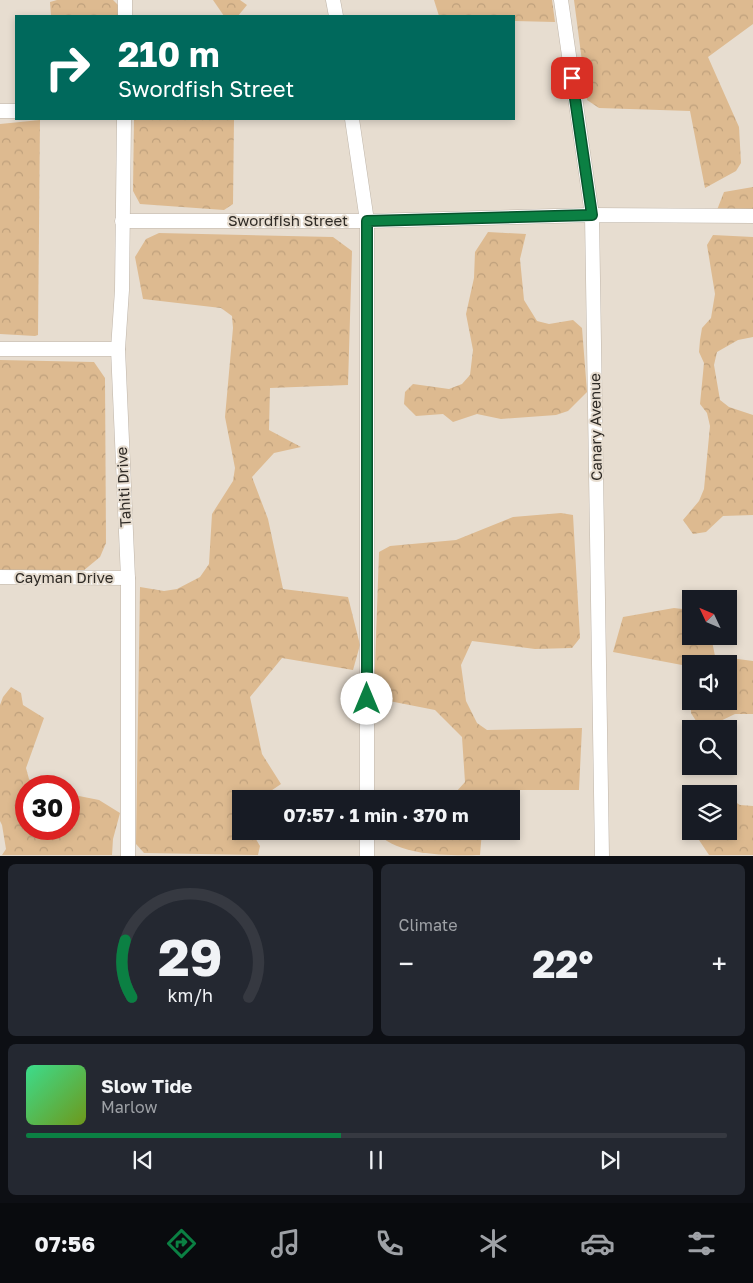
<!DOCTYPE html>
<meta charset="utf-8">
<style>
:root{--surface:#171b24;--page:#242831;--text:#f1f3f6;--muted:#9ea1a6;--line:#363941;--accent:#0b8043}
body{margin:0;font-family:"Golos Text",sans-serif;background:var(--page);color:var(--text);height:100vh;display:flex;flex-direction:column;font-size:19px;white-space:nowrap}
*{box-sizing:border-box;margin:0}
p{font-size:16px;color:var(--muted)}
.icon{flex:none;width:28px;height:28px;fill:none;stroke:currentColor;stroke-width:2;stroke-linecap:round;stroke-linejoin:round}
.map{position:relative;height:856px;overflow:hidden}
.drawer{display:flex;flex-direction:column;gap:8px;padding:8px;background:#0d0f14;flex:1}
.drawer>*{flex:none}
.top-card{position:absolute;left:15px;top:15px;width:500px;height:105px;border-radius:0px;box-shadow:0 2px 8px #0003;background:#00695c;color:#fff;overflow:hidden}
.needle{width:32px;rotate:314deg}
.controls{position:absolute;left:682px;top:590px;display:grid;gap:10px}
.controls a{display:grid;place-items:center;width:55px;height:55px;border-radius:0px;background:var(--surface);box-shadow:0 2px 8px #0003;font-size:25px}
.speed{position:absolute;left:15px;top:775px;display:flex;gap:10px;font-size:25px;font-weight:700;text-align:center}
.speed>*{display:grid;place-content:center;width:65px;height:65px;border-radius:50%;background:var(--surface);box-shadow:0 2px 8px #0003;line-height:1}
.speed .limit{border:8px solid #d22;background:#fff;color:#111}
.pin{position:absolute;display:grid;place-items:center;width:42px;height:42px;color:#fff;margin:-21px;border-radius:10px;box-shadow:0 2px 8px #0006}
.me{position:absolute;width:55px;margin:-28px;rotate:0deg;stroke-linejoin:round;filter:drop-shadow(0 0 4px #0008)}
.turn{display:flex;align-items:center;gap:18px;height:105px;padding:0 20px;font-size:22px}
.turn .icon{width:65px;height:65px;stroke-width:2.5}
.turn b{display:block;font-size:35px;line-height:42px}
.big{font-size:38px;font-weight:700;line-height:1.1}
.drawer .widget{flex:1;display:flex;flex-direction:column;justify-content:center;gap:8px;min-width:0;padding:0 18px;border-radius:8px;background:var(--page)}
.drawer .dial{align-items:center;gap:0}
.dial svg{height:130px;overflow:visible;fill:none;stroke:var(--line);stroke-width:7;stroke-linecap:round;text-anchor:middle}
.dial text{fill:var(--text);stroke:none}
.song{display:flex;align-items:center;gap:15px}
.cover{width:60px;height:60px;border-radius:8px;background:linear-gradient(135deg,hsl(150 70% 55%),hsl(80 70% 35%))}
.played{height:5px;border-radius:2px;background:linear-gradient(90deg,var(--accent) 45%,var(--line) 45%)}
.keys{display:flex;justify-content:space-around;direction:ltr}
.heat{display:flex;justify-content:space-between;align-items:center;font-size:28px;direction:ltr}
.drawer .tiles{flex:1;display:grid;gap:8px;grid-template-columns:1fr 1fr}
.widget:last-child{grid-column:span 2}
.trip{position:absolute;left:232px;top:790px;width:288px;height:50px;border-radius:0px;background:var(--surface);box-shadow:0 2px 8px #0003;font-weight:700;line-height:50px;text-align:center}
.menu{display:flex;height:80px;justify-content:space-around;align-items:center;background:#090b0e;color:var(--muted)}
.menu .icon{width:35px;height:35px}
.menu .current{color:var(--accent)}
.menu b{font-size:22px;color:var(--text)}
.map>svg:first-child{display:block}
.forest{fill:url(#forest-crowns);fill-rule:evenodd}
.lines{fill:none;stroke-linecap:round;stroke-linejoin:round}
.street-casing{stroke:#bfb5a9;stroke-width:15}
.street{stroke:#fff;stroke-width:14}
.route-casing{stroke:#07532c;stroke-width:12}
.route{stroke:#0b8043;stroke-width:9}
.labels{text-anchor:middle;stroke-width:4;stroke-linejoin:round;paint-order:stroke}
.street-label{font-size:15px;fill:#2e2a25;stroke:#e7ddd0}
</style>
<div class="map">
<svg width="753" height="856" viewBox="0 0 753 856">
<defs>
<pattern id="forest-crowns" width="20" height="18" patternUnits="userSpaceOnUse" patternTransform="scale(1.25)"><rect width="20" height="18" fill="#ddba90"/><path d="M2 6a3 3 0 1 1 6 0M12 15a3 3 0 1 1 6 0" fill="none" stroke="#bea07c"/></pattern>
</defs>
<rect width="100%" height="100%" fill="#e7ddd0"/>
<!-- forest -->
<g class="forest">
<path d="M57 0H113L119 6 118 16H51L50 2Z"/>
<path d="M213 0H240L247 5 238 16H224Z"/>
<path d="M434 0H552L555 22 514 21V16H439Z"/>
<path d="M574 0H753V24L708 57 739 127 741 163 736 171 705 188 690 111 599 108 587 100Z"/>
<path d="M134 119H234L233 204 224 210 140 204 133 191Z"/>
<path d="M40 120 38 335 35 336 0 334V124Z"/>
<path d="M753 187V211L717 210 724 192Z"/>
<path d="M488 232 526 234 520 259 524 300 537 321 549 324 573 320 582 328 587 392 568 411 556 415 501 419 477 414 453 422 443 414 416 416 404 404 405 392 413 384 449 389 462 384 470 375 473 350 466 314 474 278 475 252Z"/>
<path d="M159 233 333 237 352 251 348 385 270 388 269 430 301 447 274 453 252 477 268 519 283 589 348 597 360 645 353 670 282 658 250 697 262 754 281 784 259 799H241V831H251L260 846 258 855 144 853 136 844 140 587 164 591 177 589 200 577 209 564 212 514 233 481 235 468 225 417 233 328 232 316 221 308 143 299 135 257 146 239Z"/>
<path d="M713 235 753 237V337L738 340 717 352 714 365 720 400 729 407 753 415V515L723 516 706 532 693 534 683 520 699 501 704 489 710 426 707 413 700 404 704 363 699 352 700 340 702 328 711 318 715 294 707 245Z"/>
<path d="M0 360 94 362 105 378 106 543 100 557 83 571 0 572Z"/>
<path d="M561 513 573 515 580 638 572 648 535 649 472 641 461 665 466 701 477 723 487 730 582 728 579 790H487L485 799H390L392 795 403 791 456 792 465 782 462 737 435 710 384 700 374 693 379 552 390 546 456 540 513 517Z"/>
<path d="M674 608 691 610V636H711L715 656 753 661V714H735L712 725 698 724 691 713 690 675 682 665 613 652 623 617ZM691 664H729V701H691Z"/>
<path d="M11 687 21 693 23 705 44 718 26 768 29 779 36 786H26V829H69V794L99 800 120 813 113 839 112 855H2L6 849 2 825 0 821V705L3 697Z"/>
<path d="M729 798 740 805 753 806V855H709L697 837 699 831H729Z"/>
<path d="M377 831H482L480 855C451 856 392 856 377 831Z"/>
</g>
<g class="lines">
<!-- street casing -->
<g class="street-casing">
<g id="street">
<path d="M333 0 336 16"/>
<path d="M561 0 592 215 602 856"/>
<path d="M125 16V0"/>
<path d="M0 111H16"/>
<path d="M124 119 122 290 118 349 128 578V856"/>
<path d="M352 119 367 221V799"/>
<path d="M122 221H367L592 215 753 216"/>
<path d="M0 349H118"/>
<path d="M0 577 128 578"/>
<path d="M367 831V856"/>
</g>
</g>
<!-- street -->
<use href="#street" class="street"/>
</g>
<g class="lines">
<!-- route casing -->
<g class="route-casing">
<path id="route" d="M367 699V221L592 215 572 78"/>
</g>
<!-- route -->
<use href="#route" class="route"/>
</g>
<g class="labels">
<!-- street labels -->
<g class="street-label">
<text x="288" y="226">Swordfish Street</text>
<text transform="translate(596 427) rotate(-91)" y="5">Canary Avenue</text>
<text transform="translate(124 487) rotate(-93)" y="5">Tahiti Drive</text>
<text x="64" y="583">Cayman Drive</text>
</g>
</g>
</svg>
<div class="controls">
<a><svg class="needle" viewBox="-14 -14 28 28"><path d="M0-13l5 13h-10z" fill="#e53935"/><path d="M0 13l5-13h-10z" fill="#9ea1a6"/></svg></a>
<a><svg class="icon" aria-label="sound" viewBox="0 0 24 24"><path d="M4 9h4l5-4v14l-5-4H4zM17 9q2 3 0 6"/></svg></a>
<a><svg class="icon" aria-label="search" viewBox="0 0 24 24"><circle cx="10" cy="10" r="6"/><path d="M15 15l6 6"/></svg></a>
<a><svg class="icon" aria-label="layers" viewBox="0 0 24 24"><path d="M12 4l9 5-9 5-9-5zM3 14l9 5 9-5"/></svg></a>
</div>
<div class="speed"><div class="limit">30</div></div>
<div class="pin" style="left:572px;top:78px;background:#d93025"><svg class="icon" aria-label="arrive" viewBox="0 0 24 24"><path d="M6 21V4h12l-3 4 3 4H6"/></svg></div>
<svg class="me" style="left:367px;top:699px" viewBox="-20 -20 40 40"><circle r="19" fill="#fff"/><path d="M0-13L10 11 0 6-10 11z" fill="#0b8043"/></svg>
<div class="trip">07:57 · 1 min · 370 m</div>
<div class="top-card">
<div class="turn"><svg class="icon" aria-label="right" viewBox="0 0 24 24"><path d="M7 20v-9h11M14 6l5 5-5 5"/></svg><div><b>210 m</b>Swordfish Street</div></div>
</div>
</div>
<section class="drawer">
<div class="tiles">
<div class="widget dial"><svg viewBox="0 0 100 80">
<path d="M14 69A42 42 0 1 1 86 69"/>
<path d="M14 69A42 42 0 0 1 10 34" stroke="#0b8043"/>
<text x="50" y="56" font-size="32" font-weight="700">29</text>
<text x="50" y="72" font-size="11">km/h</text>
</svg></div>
<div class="widget"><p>Climate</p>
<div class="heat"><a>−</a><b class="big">22°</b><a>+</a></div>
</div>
<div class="widget">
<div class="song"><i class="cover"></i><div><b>Slow Tide</b><p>Marlow</p></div></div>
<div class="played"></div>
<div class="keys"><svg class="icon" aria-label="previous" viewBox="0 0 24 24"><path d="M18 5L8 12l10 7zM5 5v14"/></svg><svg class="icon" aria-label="pause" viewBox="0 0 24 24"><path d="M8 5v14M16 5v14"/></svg><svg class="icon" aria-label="next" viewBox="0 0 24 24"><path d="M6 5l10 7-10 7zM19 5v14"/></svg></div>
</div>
</div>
</section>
<nav class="menu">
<b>07:56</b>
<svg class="icon current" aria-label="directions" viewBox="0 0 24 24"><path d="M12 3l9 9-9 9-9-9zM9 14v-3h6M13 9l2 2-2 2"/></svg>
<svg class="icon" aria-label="music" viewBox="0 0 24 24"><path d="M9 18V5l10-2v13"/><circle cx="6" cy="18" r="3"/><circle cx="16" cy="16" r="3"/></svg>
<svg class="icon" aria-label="phone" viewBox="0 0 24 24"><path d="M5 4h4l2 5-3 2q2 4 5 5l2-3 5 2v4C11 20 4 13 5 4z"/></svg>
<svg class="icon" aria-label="climate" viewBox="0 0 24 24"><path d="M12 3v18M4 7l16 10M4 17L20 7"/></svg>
<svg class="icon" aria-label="car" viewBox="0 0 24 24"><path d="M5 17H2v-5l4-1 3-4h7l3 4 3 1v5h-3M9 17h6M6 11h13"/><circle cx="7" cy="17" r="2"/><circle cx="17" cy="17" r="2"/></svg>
<svg class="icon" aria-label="filters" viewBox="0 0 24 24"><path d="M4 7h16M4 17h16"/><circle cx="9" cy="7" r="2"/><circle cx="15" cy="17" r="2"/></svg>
</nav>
